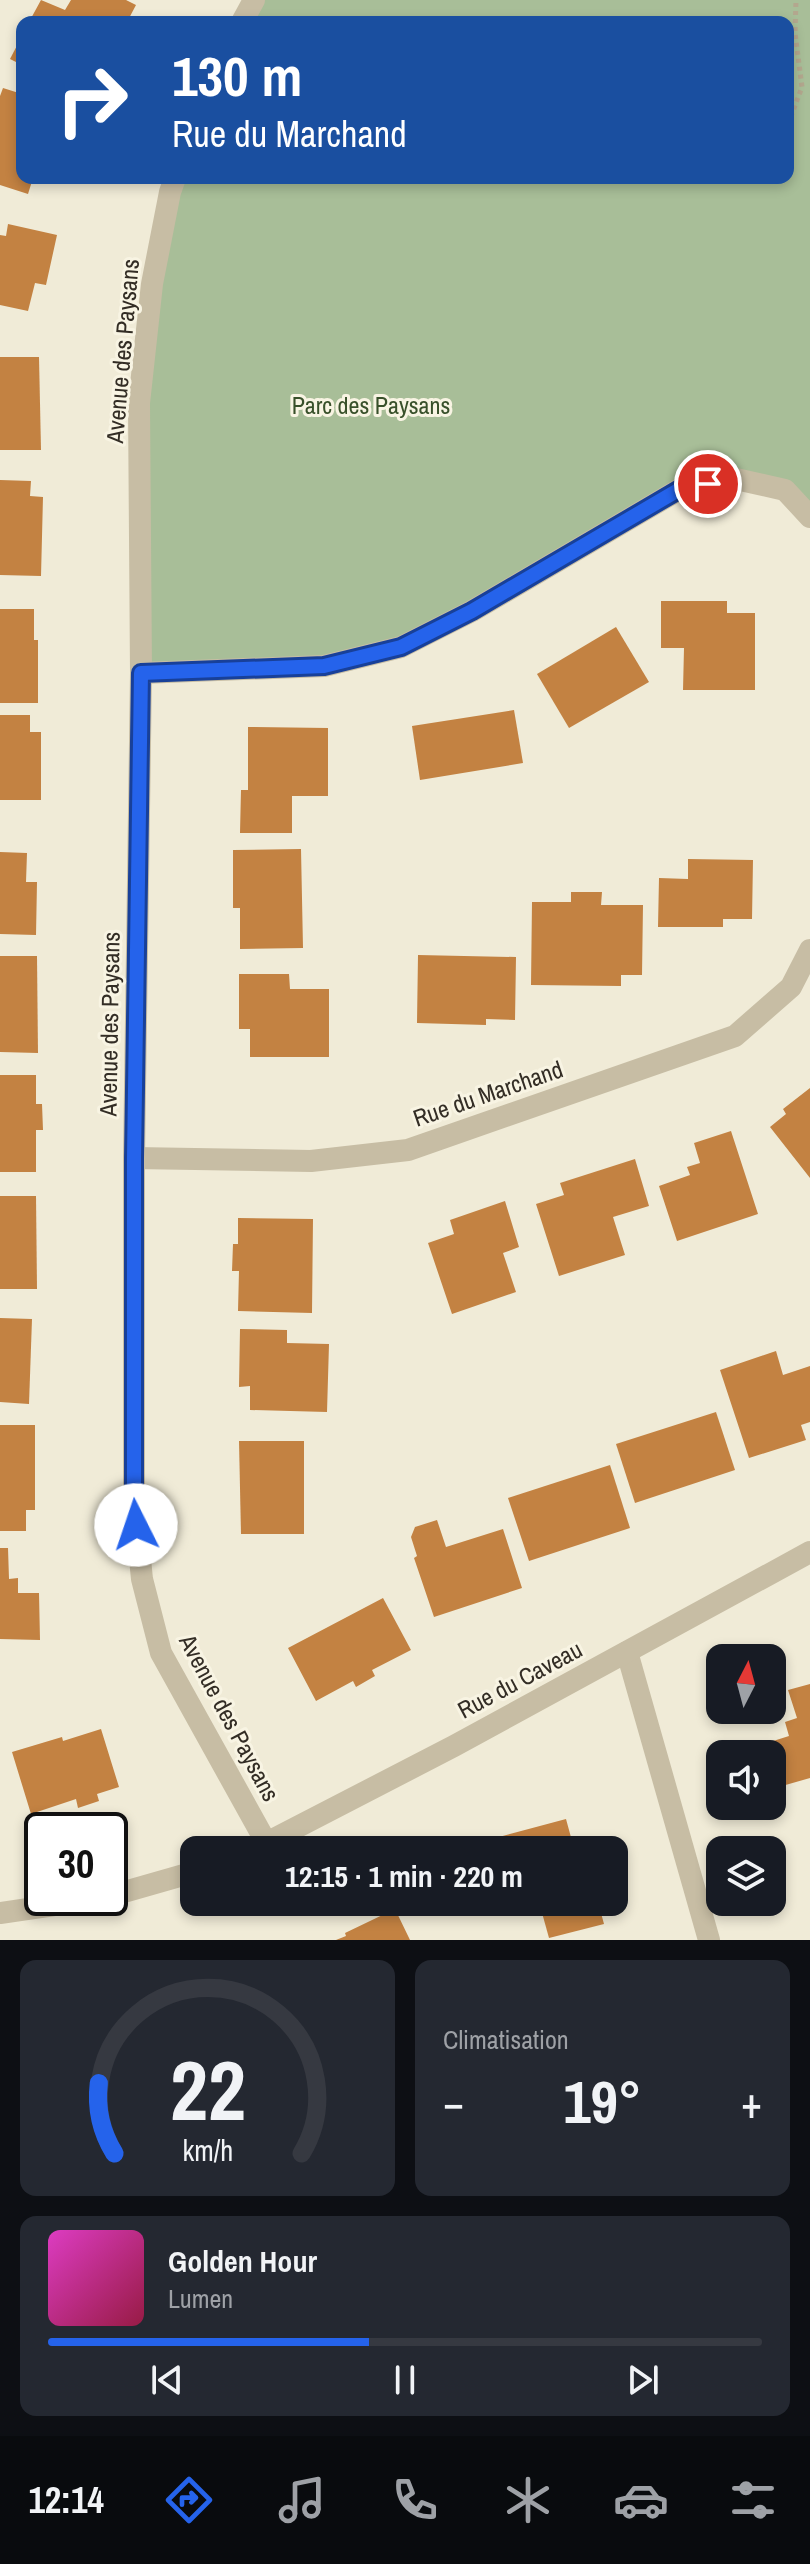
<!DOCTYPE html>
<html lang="fr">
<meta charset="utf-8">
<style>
:root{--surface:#171b24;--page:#242831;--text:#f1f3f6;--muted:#9ea1a6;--line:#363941;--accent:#2563eb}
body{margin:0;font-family:"Archivo Narrow",sans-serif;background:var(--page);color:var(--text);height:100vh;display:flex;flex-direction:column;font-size:30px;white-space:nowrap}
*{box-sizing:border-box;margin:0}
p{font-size:26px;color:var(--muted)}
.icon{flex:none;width:44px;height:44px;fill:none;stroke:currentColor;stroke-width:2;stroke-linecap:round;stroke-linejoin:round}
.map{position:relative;height:1940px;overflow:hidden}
.side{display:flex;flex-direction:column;gap:20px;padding:20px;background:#0d0f14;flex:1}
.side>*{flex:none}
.top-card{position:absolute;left:16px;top:16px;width:778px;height:168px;border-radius:16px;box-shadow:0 4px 12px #0003;background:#1a4fa0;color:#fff;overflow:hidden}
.needle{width:52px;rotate:6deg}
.tools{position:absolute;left:706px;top:1644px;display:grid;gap:16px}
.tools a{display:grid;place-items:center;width:80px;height:80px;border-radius:16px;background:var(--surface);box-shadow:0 4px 12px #0003;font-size:40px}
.speed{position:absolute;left:24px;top:1812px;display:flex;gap:16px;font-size:40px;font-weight:700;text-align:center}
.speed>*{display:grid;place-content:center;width:104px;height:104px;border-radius:50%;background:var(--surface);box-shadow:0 4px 12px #0003;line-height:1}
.speed .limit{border:4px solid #111;border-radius:12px;background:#fff;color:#111}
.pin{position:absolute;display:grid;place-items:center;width:68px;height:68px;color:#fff;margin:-34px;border:4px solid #fff;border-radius:50%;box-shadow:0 2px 8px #0007}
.me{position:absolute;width:88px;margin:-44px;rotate:356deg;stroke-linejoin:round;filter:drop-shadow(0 0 6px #0008)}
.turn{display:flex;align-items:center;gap:28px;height:168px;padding:0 24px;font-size:36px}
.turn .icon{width:104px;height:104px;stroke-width:2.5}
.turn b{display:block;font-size:56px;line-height:68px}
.big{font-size:60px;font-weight:700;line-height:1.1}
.side .card{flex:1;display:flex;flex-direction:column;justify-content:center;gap:12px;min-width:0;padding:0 28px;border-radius:16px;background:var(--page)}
.side .dial{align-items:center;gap:0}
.dial svg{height:208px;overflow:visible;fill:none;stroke:var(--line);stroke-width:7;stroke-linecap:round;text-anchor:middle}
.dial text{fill:var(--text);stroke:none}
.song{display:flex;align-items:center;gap:24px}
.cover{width:96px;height:96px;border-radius:12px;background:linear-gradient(135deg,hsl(310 70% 55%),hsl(340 70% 35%))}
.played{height:8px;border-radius:4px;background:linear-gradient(90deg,var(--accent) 45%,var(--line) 45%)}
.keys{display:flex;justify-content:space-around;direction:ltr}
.heat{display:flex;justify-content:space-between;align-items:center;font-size:44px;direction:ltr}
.side .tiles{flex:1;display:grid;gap:20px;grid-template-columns:1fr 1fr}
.card:last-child{grid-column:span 2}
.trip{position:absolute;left:180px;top:1836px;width:448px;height:80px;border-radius:16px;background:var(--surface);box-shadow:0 4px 12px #0003;font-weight:700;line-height:80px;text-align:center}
.menu{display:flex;height:128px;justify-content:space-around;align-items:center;background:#090b0e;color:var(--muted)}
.menu .icon{width:56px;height:56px}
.menu .current{color:var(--accent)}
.menu b{font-size:36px;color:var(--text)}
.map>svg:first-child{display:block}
.green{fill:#a8be98}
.building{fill:#c38242}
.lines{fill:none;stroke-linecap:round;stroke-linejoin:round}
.path{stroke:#b3a78e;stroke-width:5;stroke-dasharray:4 4;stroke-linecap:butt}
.minor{stroke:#c7bda4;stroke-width:22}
.route-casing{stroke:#184099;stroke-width:20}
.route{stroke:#2563eb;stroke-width:14}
.labels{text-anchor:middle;stroke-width:6;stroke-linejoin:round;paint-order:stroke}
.street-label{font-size:24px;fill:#332d25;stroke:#f8f4e3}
.park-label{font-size:24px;fill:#38502a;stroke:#f8f4e3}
</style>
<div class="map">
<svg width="810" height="1940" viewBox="0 0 810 1940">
<rect width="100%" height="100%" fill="#f0ebd7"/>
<!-- green -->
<path class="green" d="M254 0H810V517L785 490 680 489 472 611 324 666 141 673 139 403 175 178H788V22H242Z"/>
<!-- building -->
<g class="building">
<path d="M41 0 65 10 71 0H126L136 5 127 22H29Z"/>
<path d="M22 36V65L10 59Z"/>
<path d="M3 88 22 94V178H33L28 194 0 185V96Z"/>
<path d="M8 224 57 235 46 285 35 283 28 311 0 305V235L6 236Z"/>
<path d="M0 357H39L41 450H0Z"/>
<path d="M0 480 31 481 30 496 43 497 41 576 0 575Z"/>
<path d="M661 601H727V613H755V690H683L684 648H661Z"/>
<path d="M0 609H34V640H38V703H0Z"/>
<path d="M616 627 649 682 569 728 537 674Z"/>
<path d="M514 710 523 763 420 780 412 726Z"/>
<path d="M0 715H30V732H41V800H0Z"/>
<path d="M248 727 328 728V796H292V833H240L241 790H248Z"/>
<path d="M301 849 303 948 240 949V908H233V850Z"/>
<path d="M0 852 27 853 26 882H37L36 935 0 934Z"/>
<path d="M688 859 753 860 752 919H723V927H658L659 878 688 879Z"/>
<path d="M571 892H602L601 905H643L642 975H621V986L531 985 532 902H571Z"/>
<path d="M418 955 516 957 515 1020 486 1019V1025L417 1023Z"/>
<path d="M0 956H37L38 1053 0 1052Z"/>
<path d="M239 974H289L290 989H329V1057H250V1029H239Z"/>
<path d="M0 1075H36V1104H42L43 1130H36V1172H0Z"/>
<path d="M810 1088V1178L770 1127 786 1114 783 1109Z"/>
<path d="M731 1131 758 1214 677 1241 659 1186 690 1175 687 1167 700 1163 694 1143Z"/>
<path d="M635 1159 649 1206 613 1217 625 1255 559 1276 536 1204 564 1195 560 1183Z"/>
<path d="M0 1196H36L37 1289H0Z"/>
<path d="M505 1201 519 1247 503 1253 516 1292 452 1314 428 1243 454 1234 450 1220Z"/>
<path d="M238 1218 313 1219 312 1313 238 1311 239 1271H232L233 1244H238Z"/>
<path d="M0 1318 32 1319 29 1404 0 1402Z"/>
<path d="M240 1329 287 1330V1343L329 1344 327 1412 250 1410V1386L239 1387Z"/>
<path d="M776 1351 783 1375 810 1366V1422L801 1425 806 1440 749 1458 720 1370Z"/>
<path d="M716 1412 735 1470 635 1503 616 1444Z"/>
<path d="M0 1425H35V1510H26V1531H0Z"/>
<path d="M239 1441H304V1534H241Z"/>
<path d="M610 1465 630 1528 529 1561 508 1498Z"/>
<path d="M437 1520 446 1547 503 1529 522 1588 434 1617 414 1558 417 1556 411 1537 415 1527Z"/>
<path d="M0 1548H8L9 1579 18 1578V1593H39L40 1640 0 1639Z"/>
<path d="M383 1598 411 1650 372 1670 375 1676 356 1687 353 1681 316 1701 288 1648Z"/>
<path d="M810 1684V1778L782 1786 770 1742 789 1736 785 1722 797 1718 788 1690Z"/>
<path d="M101 1729 119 1787 97 1794 99 1801 78 1808 76 1799 31 1814 12 1752 62 1737 63 1741Z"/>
<path d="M566 1819 572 1841 581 1838 584 1850H502L499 1837Z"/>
<path d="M539 1902H598L604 1924 549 1938Z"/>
<path d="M395 1909 410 1940H336L346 1936 345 1933Z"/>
</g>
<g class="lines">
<!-- path -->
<path class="path" d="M788 124 802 87 795 33 796 0"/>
<!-- minor -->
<g class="minor">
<path d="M242 22 254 0"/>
<path d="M175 178 170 192 152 284 139 403 141 673 134 1158V1498L142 1579 161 1653 267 1844"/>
<path d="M141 673 324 666 401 647 472 611 680 489 736 479 785 490 810 517"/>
<path d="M134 1158 311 1161 408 1150 735 1036 791 987 810 950"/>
<path d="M627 1652 709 1940"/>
<path d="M253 1850 454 1746 810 1552"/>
<path d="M110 1896 194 1872"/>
<path d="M0 1913 102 1898"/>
</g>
</g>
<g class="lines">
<!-- route casing -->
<g class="route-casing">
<path id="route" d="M136 1525 134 1498V1158L141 673 324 666 401 647 472 611 680 489 708 484"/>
</g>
<!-- route -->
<use href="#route" class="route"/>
</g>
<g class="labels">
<!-- street labels -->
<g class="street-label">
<text transform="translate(123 351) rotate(-85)" y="8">Avenue des Paysans</text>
<text transform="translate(110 1024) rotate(-89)" y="8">Avenue des Paysans</text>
<text transform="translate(488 1094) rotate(-19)" y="8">Rue du Marchand</text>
<text transform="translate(520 1680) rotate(-28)" y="8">Rue du Caveau</text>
<text transform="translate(229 1718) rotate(62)" y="8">Avenue des Paysans</text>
</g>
<!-- park labels -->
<g class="park-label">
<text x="371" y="414">Parc des Paysans</text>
</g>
</g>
</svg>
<div class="tools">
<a><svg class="needle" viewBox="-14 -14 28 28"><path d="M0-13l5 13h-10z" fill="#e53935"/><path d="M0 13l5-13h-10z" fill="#9ea1a6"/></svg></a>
<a><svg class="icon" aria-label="sound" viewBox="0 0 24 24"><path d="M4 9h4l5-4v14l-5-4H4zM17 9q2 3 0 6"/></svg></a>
<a><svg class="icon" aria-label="layers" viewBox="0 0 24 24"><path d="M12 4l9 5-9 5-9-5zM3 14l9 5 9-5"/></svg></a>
</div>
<div class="speed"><div class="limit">30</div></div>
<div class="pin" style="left:708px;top:484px;background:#d93025"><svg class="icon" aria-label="arrive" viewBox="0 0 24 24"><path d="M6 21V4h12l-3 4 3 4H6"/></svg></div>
<svg class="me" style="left:136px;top:1525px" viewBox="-20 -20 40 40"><circle r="19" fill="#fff"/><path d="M0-13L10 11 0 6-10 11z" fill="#2563eb"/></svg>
<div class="trip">12:15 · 1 min · 220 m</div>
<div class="top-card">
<div class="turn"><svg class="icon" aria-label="right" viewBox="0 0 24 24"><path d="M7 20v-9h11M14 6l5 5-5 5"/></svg><div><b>130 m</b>Rue du Marchand</div></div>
</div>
</div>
<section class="side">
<div class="tiles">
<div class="card dial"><svg viewBox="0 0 100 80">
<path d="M14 69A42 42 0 1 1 86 69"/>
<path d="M14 69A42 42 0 0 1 8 42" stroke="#2563eb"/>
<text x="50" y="56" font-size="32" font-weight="700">22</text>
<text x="50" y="72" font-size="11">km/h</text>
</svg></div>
<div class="card"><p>Climatisation</p>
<div class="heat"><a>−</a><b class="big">19°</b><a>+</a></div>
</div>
<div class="card">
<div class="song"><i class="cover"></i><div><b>Golden Hour</b><p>Lumen</p></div></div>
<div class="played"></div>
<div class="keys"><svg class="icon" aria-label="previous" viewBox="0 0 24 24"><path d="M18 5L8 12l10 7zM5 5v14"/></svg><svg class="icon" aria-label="pause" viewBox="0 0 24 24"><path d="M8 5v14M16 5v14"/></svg><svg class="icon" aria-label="next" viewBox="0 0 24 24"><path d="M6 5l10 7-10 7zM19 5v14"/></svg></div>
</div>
</div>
</section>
<nav class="menu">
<b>12:14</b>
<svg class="icon current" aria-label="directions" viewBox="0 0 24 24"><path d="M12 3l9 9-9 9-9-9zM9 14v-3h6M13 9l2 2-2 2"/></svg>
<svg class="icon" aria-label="music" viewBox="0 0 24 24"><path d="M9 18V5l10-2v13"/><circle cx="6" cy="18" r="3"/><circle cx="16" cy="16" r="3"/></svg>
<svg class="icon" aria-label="phone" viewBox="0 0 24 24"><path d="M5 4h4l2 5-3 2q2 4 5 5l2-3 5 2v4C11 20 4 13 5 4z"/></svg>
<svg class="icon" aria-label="climate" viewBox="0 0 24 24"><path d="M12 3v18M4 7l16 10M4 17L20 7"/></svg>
<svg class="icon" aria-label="car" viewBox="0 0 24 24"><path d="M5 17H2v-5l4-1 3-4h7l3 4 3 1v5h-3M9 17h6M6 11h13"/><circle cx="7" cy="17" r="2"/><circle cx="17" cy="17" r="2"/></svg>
<svg class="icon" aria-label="filters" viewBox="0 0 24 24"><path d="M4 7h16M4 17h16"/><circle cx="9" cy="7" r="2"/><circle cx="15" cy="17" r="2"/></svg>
</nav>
